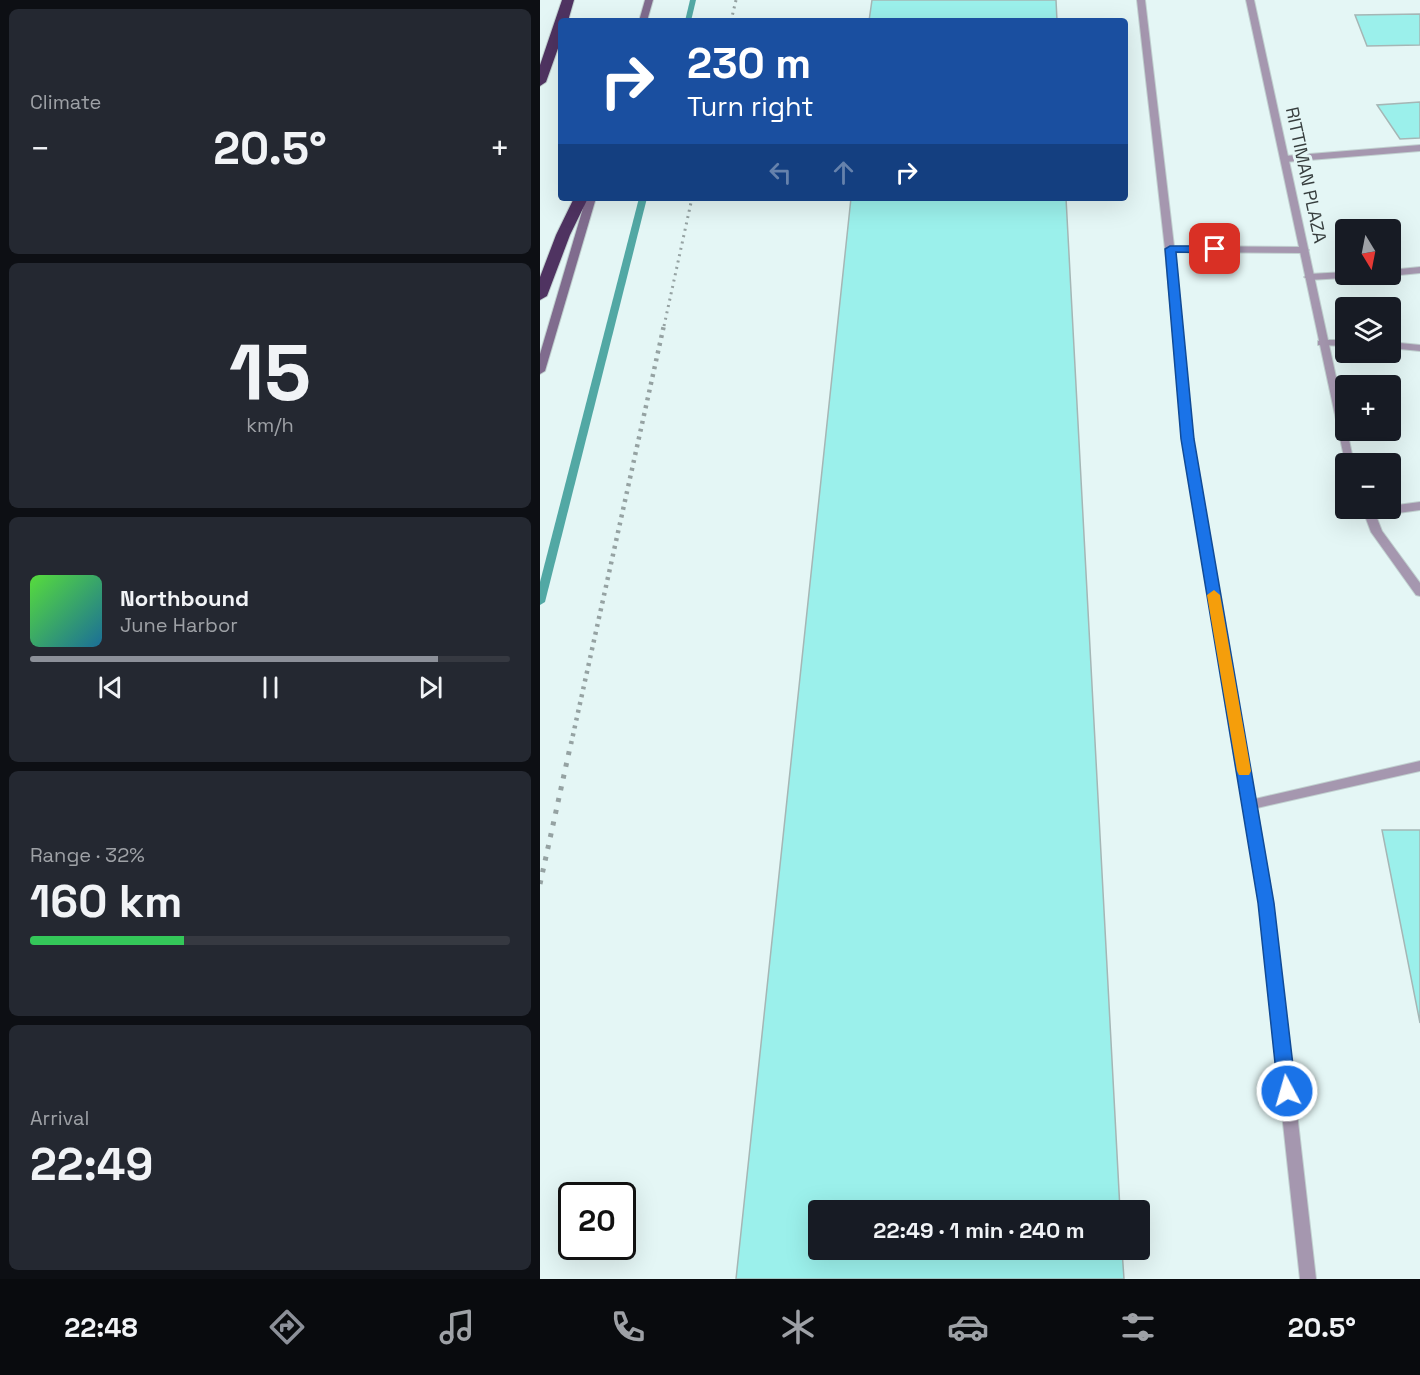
<!DOCTYPE html>
<meta charset="utf-8">
<style>
:root{--surface:#171b24;--page:#242831;--text:#f1f3f6;--muted:#9ea1a6;--line:#363941;--accent:#8c9099}
body{margin:0;font-family:"Space Grotesk",sans-serif;background:var(--page);color:var(--text);height:100vh;display:flex;flex-direction:column;font-size:22px;white-space:nowrap}
*{box-sizing:border-box;margin:0}
p{font-size:20px;color:var(--muted)}
.icon{flex:none;width:33px;height:33px;fill:none;stroke:currentColor;stroke-width:2;stroke-linecap:round;stroke-linejoin:round}
.map{position:relative;flex:1;overflow:hidden}
.sheet{display:flex;flex-direction:column;gap:9px;padding:9px;background:#0d0f14;width:540px}
.sheet>*{flex:none}
.hud{position:absolute;left:18px;top:18px;width:570px;height:183px;border-radius:6px;box-shadow:0 6px 24px #0002;background:#1a4fa0;color:#fff;overflow:hidden}
.needle{width:39px;rotate:170deg}
.controls{position:absolute;left:795px;top:219px;display:grid;gap:12px}
.controls a{display:grid;place-items:center;width:66px;height:66px;border-radius:6px;background:var(--surface);box-shadow:0 6px 24px #0002;font-size:30px}
.speed{position:absolute;left:18px;top:1182px;display:flex;gap:12px;font-size:30px;font-weight:700;text-align:center}
.speed>*{display:grid;place-content:center;width:78px;height:78px;border-radius:50%;background:var(--surface);box-shadow:0 6px 24px #0002;line-height:1}
.speed .limit{border:3px solid #111;border-radius:9px;background:#fff;color:#111}
.pin{position:absolute;display:grid;place-items:center;width:51px;height:51px;color:#fff;margin:-26px;border-radius:12px;box-shadow:0 3px 9px #0006}
.me{position:absolute;width:66px;margin:-33px;rotate:354deg;stroke-linejoin:round;filter:drop-shadow(0 0 4px #0008)}
.turn{display:flex;align-items:center;gap:21px;height:126px;padding:0 30px;font-size:27px}
.turn .icon{width:78px;height:78px;stroke-width:2.5}
.turn b{display:block;font-size:42px;line-height:51px}
.lanes{display:flex;align-items:center;height:57px;padding:0 30px;background:#0003;justify-content:center;gap:30px;direction:ltr}
.lanes .off{opacity:.35}
.big{font-size:45px;font-weight:700;line-height:1.1}
.sheet .card{flex:1;display:flex;flex-direction:column;justify-content:center;gap:9px;min-width:0;padding:0 21px;border-radius:9px;background:var(--page)}
.sheet .dial{align-items:center;gap:0}
.dial b{font-size:78px;line-height:1}
.song{display:flex;align-items:center;gap:18px}
.cover{width:72px;height:72px;border-radius:9px;background:linear-gradient(135deg,hsl(110 70% 55%),hsl(200 70% 35%))}
.played{height:6px;border-radius:3px;background:linear-gradient(90deg,var(--accent) 85%,var(--line) 85%)}
.keys{display:flex;justify-content:space-around;direction:ltr}
.heat{display:flex;justify-content:space-between;align-items:center;font-size:33px;direction:ltr}
.charge{height:9px;border-radius:4px;background:linear-gradient(90deg,#34c759 32%,var(--line) 0)}
.trip{position:absolute;left:268px;top:1200px;width:342px;height:60px;border-radius:6px;background:var(--surface);box-shadow:0 6px 24px #0002;font-weight:700;line-height:60px;text-align:center}
.dock{display:flex;height:96px;justify-content:space-around;align-items:center;background:#090b0e;color:var(--muted)}
.dock .icon{width:42px;height:42px}
.dock .selected{color:var(--accent)}
.dock b{font-size:27px;color:var(--text)}
main{display:flex;flex:1;min-height:0}
.map>svg:first-child{display:block}
.lines{fill:none;stroke-linecap:round;stroke-linejoin:round}
.stream{fill:#52a8a4;fill-rule:evenodd}
.building{fill:#9bf0eb;stroke:#a5b6b5;stroke-width:1.5}
.lane-casing{stroke:#c1d1d0;stroke-width:2}
.street-casing{stroke:#c1d1d0;stroke-width:2}
.secondary-casing{stroke:#c1d1d0;stroke-width:2}
.highway-casing{stroke:#c1d1d0;stroke-width:2}
.lane{fill:#a597af;fill-rule:evenodd}
.street{fill:#a597af;fill-rule:evenodd}
.secondary{fill:#806c8e;fill-rule:evenodd}
.highway{fill:#4f3361;fill-rule:evenodd}
.rail-far2{stroke:#95a2a2;stroke-width:3;stroke-dasharray:2 4.5;stroke-linecap:butt}
.rail-far1{stroke:#95a2a2;stroke-width:4.5;stroke-dasharray:3 5;stroke-linecap:butt}
.rail{stroke:#95a2a2;stroke-width:5;stroke-dasharray:4 8;stroke-linecap:butt}
.route{fill:#1a73e8;stroke:#114b97;stroke-width:1.5}
.slow{fill:#f59e0b}
.labels{text-anchor:middle;stroke-width:6;stroke-linejoin:round;paint-order:stroke}
.far-street-label{font-size:18px;fill:#373e3e;stroke:#e4f6f5}
</style>
<main>
<section class="sheet">
<div class="card"><p>Climate</p>
<div class="heat"><a>−</a><b class="big">20.5°</b><a>+</a></div>
</div>
<div class="card dial"><b>15</b><p>km/h</p></div>
<div class="card">
<div class="song"><i class="cover"></i><div><b>Northbound</b><p>June Harbor</p></div></div>
<div class="played"></div>
<div class="keys"><svg class="icon" aria-label="previous" viewBox="0 0 24 24"><path d="M18 5L8 12l10 7zM5 5v14"/></svg><svg class="icon" aria-label="pause" viewBox="0 0 24 24"><path d="M8 5v14M16 5v14"/></svg><svg class="icon" aria-label="next" viewBox="0 0 24 24"><path d="M6 5l10 7-10 7zM19 5v14"/></svg></div>
</div>
<div class="card"><p>Range · 32%</p><b class="big">160 km</b><div class="charge"></div></div>
<div class="card"><p>Arrival</p><b class="big">22:49</b></div>
</section>
<div class="map">
<svg width="880" height="1279" viewBox="0 0 880 1279">
<rect width="100%" height="100%" fill="#e4f6f5"/>
<g class="lines">
<!-- stream -->
<g class="stream">
<path d="M150 0H156L151 21H145Z"/>
<path d="M99 198H107L5 602 0 605V582Z"/>
</g>
</g>
<!-- building -->
<g class="building">
<path d="M332 0H516L517 21H329Z"/>
<path d="M880 14V45L827 46 815 15Z"/>
<path d="M880 102V138L860 139 837 105Z"/>
<path d="M311 198H526L580 1210H279V1250H582L584 1279H196Z"/>
<path d="M842 830H880V1023Z"/>
</g>
<g class="lines">
<!-- lane casing -->
<g class="lane-casing">
<g id="lane">
<path d="M597 0H605L634 246 764 247 769 250 764 253 635 252 653 439 715 799 880 761V771L717 808 733 903 776 1279H760L719 903 643 439 625 249Z"/>
<path d="M880 145V151L745 162 741 159 745 156Z"/>
<path d="M880 267V273L850 276 846 274H850V270Z"/>
<path d="M806 272V274H825L821 277 769 280 764 277 769 274Z"/>
<path d="M782 340H806V346L778 345V341Z"/>
<path d="M850 342 880 345V351L850 348Z"/>
<path d="M880 502V510L829 517 823 513 829 509 850 508V506Z"/>
</g>
</g>
<!-- street casing -->
<g class="street-casing">
<g id="street">
<path d="M706 0H714L806 423V430H807L814 464H806V466Z"/>
<path d="M822 508H833L842 531 880 583V596L876 595 831 532Z"/>
</g>
</g>
<!-- secondary casing -->
<g class="secondary-casing">
<g id="secondary">
<path d="M105 0H113L107 21H99Z"/>
<path d="M46 198H56L5 371 0 374V354Z"/>
</g>
</g>
<!-- highway casing -->
<g class="highway-casing">
<g id="highway">
<path d="M22 0H34L28 21H21V40L6 82 0 86V65Z"/>
<path d="M34 198H48L30 235 7 296 0 300V277L16 235Z"/>
</g>
</g>
<!-- lane -->
<use href="#lane" class="lane"/>
<!-- street -->
<use href="#street" class="street"/>
<!-- secondary -->
<use href="#secondary" class="secondary"/>
<!-- highway -->
<use href="#highway" class="highway"/>
<!-- rail-far2 -->
<g class="rail-far2">
<path d="M191 21 196 0"/>
<path d="M124 326 152 198"/>
</g>
<!-- rail-far1 -->
<path class="rail-far1" d="M31 744 124 325"/>
<!-- rail -->
<path class="rail" d="M0 884 31 743"/>
</g>
<!-- route -->
<path class="route" d="M630 246H675L680 249 675 253 636 252 654 439 734 903 756 1091 753 1096 747 1098 741 1096 738 1091 718 903 641 439 625 249Z"/>
<!-- slow -->
<path class="slow" d="M674 590 680 595 711 771 709 775H699L697 771 667 595Z"/>
<g class="labels">
<!-- far-street labels -->
<g class="far-street-label">
<text transform="translate(766 175) rotate(78)" y="6">RITTIMAN PLAZA</text>
</g>
</g>
</svg>
<div class="controls">
<a><svg class="needle" viewBox="-14 -14 28 28"><path d="M0-13l5 13h-10z" fill="#e53935"/><path d="M0 13l5-13h-10z" fill="#9ea1a6"/></svg></a>
<a><svg class="icon" aria-label="layers" viewBox="0 0 24 24"><path d="M12 4l9 5-9 5-9-5zM3 14l9 5 9-5"/></svg></a>
<a>+</a>
<a>−</a>
</div>
<div class="speed"><div class="limit">20</div></div>
<div class="pin" style="left:675px;top:249px;background:#d93025"><svg class="icon" aria-label="arrive" viewBox="0 0 24 24"><path d="M6 21V4h12l-3 4 3 4H6"/></svg></div>
<svg class="me" style="left:747px;top:1091px" viewBox="-20 -20 40 40"><circle r="17" fill="#1a73e8" stroke="#fff" stroke-width="3"/><path d="M0-11L8 9 0 5-8 9z" fill="#fff"/></svg>
<div class="trip">22:49 · 1 min · 240 m</div>
<div class="hud">
<div class="turn"><svg class="icon" aria-label="right" viewBox="0 0 24 24"><path d="M7 20v-9h11M14 6l5 5-5 5"/></svg><div><b>230 m</b>Turn right</div></div>
<div class="lanes"><svg class="icon off" aria-label="left" viewBox="0 0 24 24"><path d="M17 20v-9H6M10 6l-5 5 5 5"/></svg><svg class="icon off" aria-label="ahead" viewBox="0 0 24 24"><path d="M12 20V5M6 11l6-6 6 6"/></svg><svg class="icon" aria-label="right" viewBox="0 0 24 24"><path d="M7 20v-9h11M14 6l5 5-5 5"/></svg></div>
</div>
</div>
</main>
<nav class="dock">
<b>22:48</b>
<svg class="icon selected" aria-label="directions" viewBox="0 0 24 24"><path d="M12 3l9 9-9 9-9-9zM9 14v-3h6M13 9l2 2-2 2"/></svg>
<svg class="icon" aria-label="music" viewBox="0 0 24 24"><path d="M9 18V5l10-2v13"/><circle cx="6" cy="18" r="3"/><circle cx="16" cy="16" r="3"/></svg>
<svg class="icon" aria-label="phone" viewBox="0 0 24 24"><path d="M5 4h4l2 5-3 2q2 4 5 5l2-3 5 2v4C11 20 4 13 5 4z"/></svg>
<svg class="icon" aria-label="climate" viewBox="0 0 24 24"><path d="M12 3v18M4 7l16 10M4 17L20 7"/></svg>
<svg class="icon" aria-label="car" viewBox="0 0 24 24"><path d="M5 17H2v-5l4-1 3-4h7l3 4 3 1v5h-3M9 17h6M6 11h13"/><circle cx="7" cy="17" r="2"/><circle cx="17" cy="17" r="2"/></svg>
<svg class="icon" aria-label="filters" viewBox="0 0 24 24"><path d="M4 7h16M4 17h16"/><circle cx="9" cy="7" r="2"/><circle cx="15" cy="17" r="2"/></svg>
<b>20.5°</b>
</nav>
